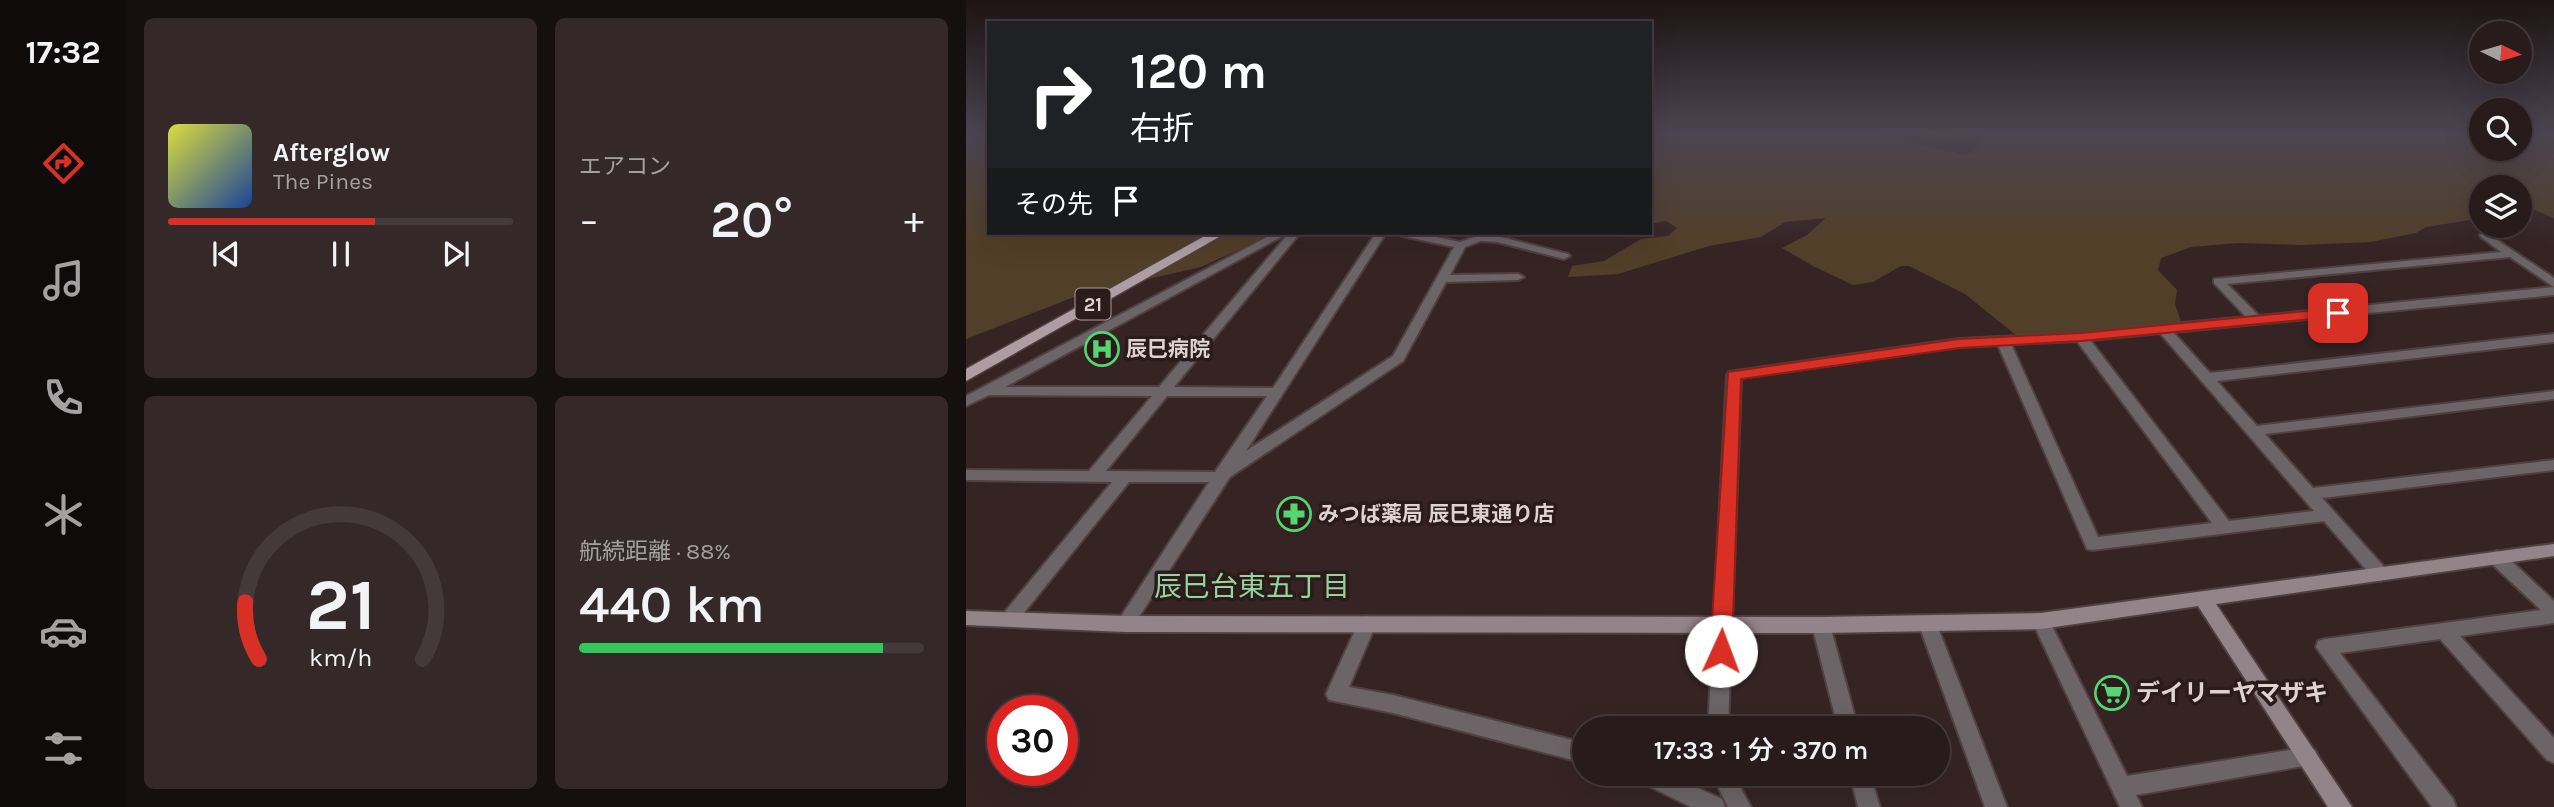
<!DOCTYPE html>
<html lang="ja">
<meta charset="utf-8">
<style>
:root{--surface:#281b1c;--page:#342829;--text:#f1f3f6;--muted:#a5a1a3;--line:#44393b;--accent:#d93025}
body{margin:0;font-family:Karla,"Noto Sans JP",sans-serif;background:var(--page);color:var(--text);height:100vh;display:flex;flex-direction:column;font-size:26px;white-space:nowrap}
*{box-sizing:border-box;margin:0}
p{font-size:23px;color:var(--muted)}
.icon{flex:none;width:38px;height:38px;fill:none;stroke:currentColor;stroke-width:2;stroke-linecap:round;stroke-linejoin:round}
.map{position:relative;flex:1;overflow:hidden}
.sheet{display:flex;flex-direction:column;gap:18px;padding:18px;background:#160f0f;width:840px}
.sheet>*{flex:none}
.hud{position:absolute;left:21px;top:21px;width:665px;height:214px;border-radius:0px;box-shadow:0 7px 28px #0002,0 0 0 2px var(--line);background:#202124;color:#fff;overflow:hidden}
.needle{width:46px;rotate:95deg}
.controls{position:absolute;left:1503px;top:21px;display:grid;gap:14px}
.controls a{display:grid;place-items:center;width:63px;height:63px;border-radius:50%;background:var(--surface);box-shadow:0 7px 28px #0002,0 0 0 2px var(--line);font-size:35px}
.speed{position:absolute;left:21px;top:695px;display:flex;gap:14px;font-size:35px;font-weight:700;text-align:center}
.speed>*{display:grid;place-content:center;width:91px;height:91px;border-radius:50%;background:var(--surface);box-shadow:0 7px 28px #0002,0 0 0 2px var(--line);line-height:1}
.speed .limit{border:10px solid #d22;background:#fff;color:#111}
.pin{position:absolute;display:grid;place-items:center;width:60px;height:60px;color:#fff;margin:-30px;border-radius:14px;box-shadow:0 4px 10px #0006}
.me{position:absolute;width:77px;margin:-38px;rotate:2deg;stroke-linejoin:round;filter:drop-shadow(0 0 5px #0008)}
.turn{display:flex;align-items:center;gap:24px;height:147px;padding:0 28px;font-size:32px}
.turn .icon{width:91px;height:91px;stroke-width:2.5}
.turn b{display:block;font-size:49px;line-height:60px}
.then{display:flex;align-items:center;height:66px;padding:0 28px;background:#0003;gap:14px;font-size:26px}
.big{font-size:52px;font-weight:600;line-height:1.1}
.sheet .tile{flex:1;display:flex;flex-direction:column;justify-content:center;gap:10px;min-width:0;padding:0 24px;border-radius:10px;background:var(--page)}
.sheet .dial{align-items:center;gap:0}
.dial svg{height:182px;overflow:visible;fill:none;stroke:var(--line);stroke-width:7;stroke-linecap:round;text-anchor:middle}
.dial text{fill:var(--text);stroke:none}
.song{display:flex;align-items:center;gap:21px}
.cover{width:84px;height:84px;border-radius:10px;background:linear-gradient(135deg,hsl(60 70% 55%),hsl(220 70% 35%))}
.played{height:7px;border-radius:4px;background:linear-gradient(90deg,var(--accent) 60%,var(--line) 60%)}
.keys{display:flex;justify-content:space-around;direction:ltr}
.heat{display:flex;justify-content:space-between;align-items:center;font-size:38px;direction:ltr}
.charge{height:10px;border-radius:5px;background:linear-gradient(90deg,#34c759 88%,var(--line) 0)}
.sheet .tiles{flex:1;display:grid;gap:18px;grid-template-columns:repeat(2,1fr)}
.trip{position:absolute;left:606px;top:716px;width:378px;height:70px;border-radius:35px;background:var(--surface);box-shadow:0 7px 28px #0002,0 0 0 2px var(--line);font-weight:600;line-height:70px;text-align:center}
main{display:flex;flex:1;min-height:0}
.dock{display:flex;flex-direction:column;width:126px;justify-content:space-around;align-items:center;background:#100b0b;color:var(--muted)}
.dock .icon{width:49px;height:49px}
.dock .on{color:var(--accent)}
.dock b{font-size:32px;color:var(--text)}
.map>svg:first-child{display:block}
.green{fill:#523f29}
.lines{fill:none;stroke-linecap:round;stroke-linejoin:round}
.street-casing{stroke:#514041;stroke-width:4}
.secondary-casing{stroke:#514041;stroke-width:4}
.primary-casing{stroke:#514041;stroke-width:3}
.street{fill:#6c6467;fill-rule:evenodd}
.secondary{fill:#928489;fill-rule:evenodd}
.primary{fill:#af9da4;fill-rule:evenodd}
.route{fill:#d93025;stroke:#8d1f18;stroke-width:2}
.labels{text-anchor:middle;stroke-width:7;stroke-linejoin:round;paint-order:stroke}
.shield{fill:#2c1b1b;stroke:#a99b9b;stroke-width:2}
.shield-label{font-size:19px;font-weight:bold;fill:#ded2d2}
.poi-label{font-size:21px;font-weight:bold;fill:#ded2d2;stroke:#2c1b1b;text-anchor:start}
.near-poi-label{font-size:24px;font-weight:bold;fill:#ded2d2;stroke:#2c1b1b;text-anchor:start}
.near-neighbourhood-label{font-size:28px;fill:#95d49e;stroke:#2c1b1b}
</style>
<main>
<nav class="dock">
<b>17:32</b>
<svg class="icon on" aria-label="directions" viewBox="0 0 24 24"><path d="M12 3l9 9-9 9-9-9zM9 14v-3h6M13 9l2 2-2 2"/></svg>
<svg class="icon" aria-label="music" viewBox="0 0 24 24"><path d="M9 18V5l10-2v13"/><circle cx="6" cy="18" r="3"/><circle cx="16" cy="16" r="3"/></svg>
<svg class="icon" aria-label="phone" viewBox="0 0 24 24"><path d="M5 4h4l2 5-3 2q2 4 5 5l2-3 5 2v4C11 20 4 13 5 4z"/></svg>
<svg class="icon" aria-label="climate" viewBox="0 0 24 24"><path d="M12 3v18M4 7l16 10M4 17L20 7"/></svg>
<svg class="icon" aria-label="car" viewBox="0 0 24 24"><path d="M5 17H2v-5l4-1 3-4h7l3 4 3 1v5h-3M9 17h6M6 11h13"/><circle cx="7" cy="17" r="2"/><circle cx="17" cy="17" r="2"/></svg>
<svg class="icon" aria-label="filters" viewBox="0 0 24 24"><path d="M4 7h16M4 17h16"/><circle cx="9" cy="7" r="2"/><circle cx="15" cy="17" r="2"/></svg>
</nav>
<section class="sheet">
<div class="tiles">
<div class="tile">
<div class="song"><i class="cover"></i><div><b>Afterglow</b><p>The Pines</p></div></div>
<div class="played"></div>
<div class="keys"><svg class="icon" aria-label="previous" viewBox="0 0 24 24"><path d="M18 5L8 12l10 7zM5 5v14"/></svg><svg class="icon" aria-label="pause" viewBox="0 0 24 24"><path d="M8 5v14M16 5v14"/></svg><svg class="icon" aria-label="next" viewBox="0 0 24 24"><path d="M6 5l10 7-10 7zM19 5v14"/></svg></div>
</div>
<div class="tile"><p>エアコン</p>
<div class="heat"><a>−</a><b class="big">20°</b><a>+</a></div>
</div>
<div class="tile dial"><svg viewBox="0 0 100 80">
<path d="M14 69A42 42 0 1 1 86 69"/>
<path d="M14 69A42 42 0 0 1 8 44" stroke="#d93025"/>
<text x="50" y="56" font-size="32" font-weight="700">21</text>
<text x="50" y="72" font-size="11">km/h</text>
</svg></div>
<div class="tile"><p>航続距離 · 88%</p><b class="big">440 km</b><div class="charge"></div></div>
</div>
</section>
<div class="map">
<svg width="1588" height="807" viewBox="0 0 1588 807">
<rect width="100%" height="100%" fill="#362425"/>
<!-- green -->
<g class="green">
<path d="M23 132V233H309L235 267 116 294 0 339V137Z"/>
<path d="M684 132H901L1001 155 1026 132H1515L1516 149H1554V132H1588V218L1554 204V187H1516L1515 201 1512 202 1515 210 1510 219 1460 227 1450 233 1405 242 1336 245 1272 243 1225 247 1195 258 1192 270 1211 290 1209 304 1216 325 1051 336 999 294 943 266H935L907 282 887 285 847 266 816 248 841 235 860 218 819 222 795 237 743 246 652 274 602 277 606 266 638 261 675 239 702 236 711 228 700 221 684 224Z"/>
</g>
<g class="lines">
<!-- street casing -->
<g class="street-casing">
<g id="street">
<path d="M965 132H988C983 136 970 136 965 132Z"/>
<path d="M1519 232 1588 278V287L1544 257 1261 284 1293 316 1588 287V295L1207 332 1244 373 1588 334V342L1251 381 1291 426 1588 391V399L1299 434 1347 488 1588 460V470L1356 498 1420 569 1423 574 1420 579 1414 581 1408 579 1358 521 1127 550 1121 549 1032 345 993 347 775 378 762 728H742L761 375 763 372 993 339 1115 333 1280 317 1248 283V279L1535 252 1515 237 1514 235ZM1194 333 1348 511 1263 521 1124 340ZM1111 341 1246 523 1132 537 1045 344Z"/>
<path d="M309 233H322L39 387H193L323 233H334L208 387 307 388 410 233H420L280 451 427 356 488 247 436 236 431 233H451L494 242 514 235 531 236 602 254 604 256 598 259 531 242 515 241 499 247 484 275 552 274 558 277 552 280 480 282 437 361 264 477 165 629 159 632 153 629 150 624 243 482H163L49 624 43 626 37 624 34 619 37 614 146 482 0 480V470L123 471 186 396 23 395 0 406V396ZM201 396H301L249 472 140 471Z"/>
<path d="M1531 551 1537 553 1588 601V623L1494 636 1588 738V763L1581 760 1474 639 1374 653 1487 799 1490 807H1466L1350 647 1352 641 1359 639 1575 610 1525 563 1523 558 1525 553Z"/>
<path d="M1075 613 1081 616 1161 776 1342 747 1349 750 1352 757 1349 764 1170 795 1176 807H1154L1066 621 1069 616Z"/>
<path d="M401 616 407 619 410 624 383 687 427 695 618 743V763L427 713 363 700 360 694 392 624 395 619Z"/>
<path d="M855 617 861 620 864 625 892 728H872L846 625 849 620Z"/>
<path d="M962 617 968 620 971 625 1041 807H1019L953 625 956 620Z"/>
<path d="M670 774H701L756 799 759 807H725L673 781Z"/>
<path d="M746 774H767L785 807H762Z"/>
<path d="M884 774H904L914 807H892Z"/>
</g>
</g>
<!-- secondary casing -->
<g class="secondary-casing">
<path id="secondary" d="M1588 544V556L1250 604 1386 807H1362L1232 606 1075 629 855 633 159 632 0 625V611L159 616 855 617 1075 613Z"/>
</g>
<!-- primary casing -->
<g class="primary-casing">
<path id="primary" d="M244 233H260L0 381V369Z"/>
</g>
<!-- street -->
<use href="#street" class="street"/>
<!-- secondary -->
<use href="#secondary" class="secondary"/>
<!-- primary -->
<use href="#primary" class="primary"/>
</g>
<!-- sky -->
<linearGradient id="sky" x2="0" y2="1"><stop stop-color="#1e1414"/><stop offset="0.54" stop-color="#4c4551"/><stop offset="1" stop-color="#4c4551" stop-opacity="0"/></linearGradient>
<rect width="1588" height="245" fill="url(#sky)"/>
<!-- route -->
<path class="route" d="M1372 308 1377 310V316L1115 341 993 348 775 379 766 651 762 657 755 660 747 657 744 651 762 372 993 339 1115 333Z"/>
<!-- icons -->
<defs>
<g id="hospital-ring" transform="scale(1.75)"><circle r="9.5" fill="#2c1b1b" stroke="#54d672" stroke-width="1.5"/><path d="M-5-5h3v3.5h4V-5h3V5h-3V1.5h-4V5h-3Z" fill="#54d672"/></g>
<g id="pharmacy-ring" transform="scale(1.75)"><circle r="9.5" fill="#2c1b1b" stroke="#54d672" stroke-width="1.5"/><path d="M-2-6h4v4h4v4h-4v4h-4v-4h-4v-4h4Z" fill="#54d672"/></g>
<g id="supermarket-ring" transform="scale(1.75)"><circle r="9.5" fill="#2c1b1b" stroke="#54d672" stroke-width="1.5"/><path d="M-6-5.5h2.5l.6 2H6L4.5 2H-2.5L-4.4-4H-6ZM-1.5 3.2a1.3 1.3 0 1 0 .1 0ZM3 3.2a1.3 1.3 0 1 0 .1 0Z" fill="#54d672"/></g>
</defs>
<g fill-rule="evenodd">
<use href="#hospital-ring" x="136" y="349"/>
<use href="#pharmacy-ring" x="328" y="514"/>
<use href="#supermarket-ring" x="1146" y="693"/>
</g>
<g class="labels">
<!-- shield labels -->
<rect class="shield" x="109.5" y="288.5" width="35" height="31" rx="5"/>
<g class="shield-label">
<text x="127" y="311">21</text>
</g>
<!-- poi labels -->
<g class="poi-label">
<text x="160" y="356">辰巳病院</text>
<text x="352" y="521">みつば薬局 辰巳東通り店</text>
</g>
<!-- near-poi labels -->
<g class="near-poi-label">
<text x="1170" y="701">デイリーヤマザキ</text>
</g>
<!-- near-neighbourhood labels -->
<g class="near-neighbourhood-label">
<text x="286" y="596">辰巳台東五丁目</text>
</g>
</g>
</svg>
<div class="controls">
<a><svg class="needle" viewBox="-14 -14 28 28"><path d="M0-13l5 13h-10z" fill="#e53935"/><path d="M0 13l5-13h-10z" fill="#a5a1a3"/></svg></a>
<a><svg class="icon" aria-label="search" viewBox="0 0 24 24"><circle cx="10" cy="10" r="6"/><path d="M15 15l6 6"/></svg></a>
<a><svg class="icon" aria-label="layers" viewBox="0 0 24 24"><path d="M12 4l9 5-9 5-9-5zM3 14l9 5 9-5"/></svg></a>
</div>
<div class="speed"><div class="limit">30</div></div>
<div class="pin" style="left:1372px;top:313px;background:#d93025"><svg class="icon" aria-label="arrive" viewBox="0 0 24 24"><path d="M6 21V4h12l-3 4 3 4H6"/></svg></div>
<svg class="me" style="left:755px;top:651px" viewBox="-20 -20 40 40"><circle r="19" fill="#fff"/><path d="M0-13L10 11 0 6-10 11z" fill="#d93025"/></svg>
<div class="trip">17:33 · 1 分 · 370 m</div>
<div class="hud">
<div class="turn"><svg class="icon" aria-label="right" viewBox="0 0 24 24"><path d="M7 20v-9h11M14 6l5 5-5 5"/></svg><div><b>120 m</b>右折</div></div>
<div class="then">その先<svg class="icon" aria-label="arrive" viewBox="0 0 24 24"><path d="M6 21V4h12l-3 4 3 4H6"/></svg></div>
</div>
</div>
</main>
